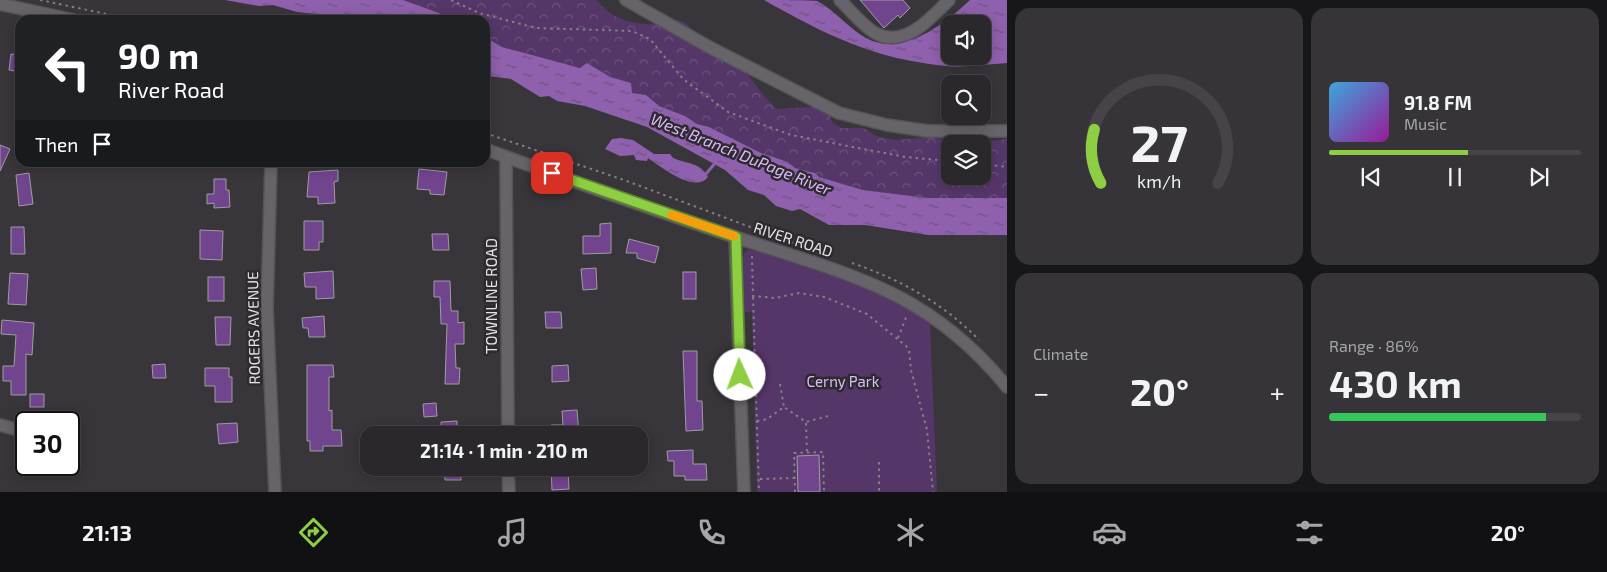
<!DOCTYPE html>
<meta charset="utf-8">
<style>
:root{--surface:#2a282c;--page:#363438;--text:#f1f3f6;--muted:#a5a6a9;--line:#464448;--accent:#8ece43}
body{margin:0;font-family:"Exo 2",sans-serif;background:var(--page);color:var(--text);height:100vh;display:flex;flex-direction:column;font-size:19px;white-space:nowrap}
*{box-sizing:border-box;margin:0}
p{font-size:16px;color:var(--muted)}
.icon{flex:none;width:28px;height:28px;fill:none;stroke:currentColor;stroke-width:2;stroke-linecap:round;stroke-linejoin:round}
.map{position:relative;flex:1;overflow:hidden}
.drawer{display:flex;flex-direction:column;gap:8px;padding:8px;background:#171618;width:600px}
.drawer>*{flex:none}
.guide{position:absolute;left:15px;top:15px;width:475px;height:152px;border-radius:15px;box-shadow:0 2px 12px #0003,0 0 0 1px var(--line);background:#202124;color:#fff;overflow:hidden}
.controls{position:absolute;left:941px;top:15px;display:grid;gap:10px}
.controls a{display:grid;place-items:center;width:50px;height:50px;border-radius:10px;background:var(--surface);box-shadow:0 2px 12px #0003,0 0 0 1px var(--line);font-size:25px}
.speed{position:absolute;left:15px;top:411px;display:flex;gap:10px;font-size:25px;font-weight:700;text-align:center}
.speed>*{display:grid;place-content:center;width:65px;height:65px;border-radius:50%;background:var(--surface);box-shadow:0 2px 12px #0003,0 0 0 1px var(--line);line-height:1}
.speed .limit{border:2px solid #111;border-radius:8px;background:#fff;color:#111}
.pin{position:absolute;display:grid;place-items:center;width:42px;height:42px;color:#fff;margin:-21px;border-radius:10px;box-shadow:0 2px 8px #0006}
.me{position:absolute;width:55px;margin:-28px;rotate:358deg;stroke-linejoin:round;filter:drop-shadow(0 0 4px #0008)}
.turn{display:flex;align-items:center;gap:18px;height:105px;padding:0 20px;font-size:22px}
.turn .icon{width:65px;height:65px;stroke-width:2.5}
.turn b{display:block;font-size:35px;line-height:42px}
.then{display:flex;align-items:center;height:48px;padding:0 20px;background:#0003;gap:10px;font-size:19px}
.big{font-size:38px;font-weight:700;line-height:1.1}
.drawer .tile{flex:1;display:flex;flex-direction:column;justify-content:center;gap:8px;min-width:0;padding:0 18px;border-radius:15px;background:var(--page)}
.drawer .dial{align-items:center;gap:0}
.dial svg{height:130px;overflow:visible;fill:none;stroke:var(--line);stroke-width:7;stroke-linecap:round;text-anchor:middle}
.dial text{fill:var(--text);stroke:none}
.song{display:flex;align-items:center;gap:15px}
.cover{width:60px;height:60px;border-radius:8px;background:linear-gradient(135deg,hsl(200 70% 55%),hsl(300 70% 35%))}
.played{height:5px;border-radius:2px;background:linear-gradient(90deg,var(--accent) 55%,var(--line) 55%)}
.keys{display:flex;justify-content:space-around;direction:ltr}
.heat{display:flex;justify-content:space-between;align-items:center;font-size:28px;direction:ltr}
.charge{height:8px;border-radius:4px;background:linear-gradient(90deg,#34c759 86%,var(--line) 0)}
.drawer .tiles{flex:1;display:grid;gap:8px;grid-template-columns:repeat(2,1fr)}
.trip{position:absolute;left:360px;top:426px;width:288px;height:50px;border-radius:15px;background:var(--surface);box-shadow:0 2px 12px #0003,0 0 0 1px var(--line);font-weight:700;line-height:50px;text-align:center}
.dock{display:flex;height:80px;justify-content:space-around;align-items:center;background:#111012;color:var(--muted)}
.dock .icon{width:35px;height:35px}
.dock .active{color:var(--accent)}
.dock b{font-size:22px;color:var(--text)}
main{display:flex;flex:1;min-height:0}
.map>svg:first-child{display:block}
.forest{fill:url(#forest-crowns)}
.green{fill:#553669}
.water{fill:url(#water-ripples);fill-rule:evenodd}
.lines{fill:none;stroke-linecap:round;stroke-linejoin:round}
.stream{stroke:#8f60ad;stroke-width:3}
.building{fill:#71448e;stroke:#a09ca2}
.minor-casing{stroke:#575459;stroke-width:14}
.path{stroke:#828083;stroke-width:2;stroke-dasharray:2.5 4;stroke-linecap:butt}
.minor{stroke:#676469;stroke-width:11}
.route-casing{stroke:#5c862c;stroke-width:12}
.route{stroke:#8ece43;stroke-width:9}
.slow{stroke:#f59e0b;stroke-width:9}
.labels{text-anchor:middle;stroke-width:5;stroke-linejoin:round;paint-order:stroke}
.street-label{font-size:15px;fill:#e5e3e6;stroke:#2e2b30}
.park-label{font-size:15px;fill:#ddb9f7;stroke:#2e2b30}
.water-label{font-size:16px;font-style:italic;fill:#debaf8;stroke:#2e2b30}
</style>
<main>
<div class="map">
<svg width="1007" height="492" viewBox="0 0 1007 492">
<defs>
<pattern id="forest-crowns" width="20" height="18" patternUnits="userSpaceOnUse" patternTransform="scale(1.25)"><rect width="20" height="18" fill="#553669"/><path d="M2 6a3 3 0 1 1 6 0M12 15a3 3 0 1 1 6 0" fill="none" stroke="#6d537e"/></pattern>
<pattern id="water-ripples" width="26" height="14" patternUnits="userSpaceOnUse" patternTransform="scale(1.25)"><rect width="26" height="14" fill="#8f60ad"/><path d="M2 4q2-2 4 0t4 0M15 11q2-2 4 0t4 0" fill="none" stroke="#6e537e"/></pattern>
</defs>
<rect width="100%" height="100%" fill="#38363a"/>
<!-- forest -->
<path class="forest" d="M403 0H597C610 19 636 26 659 24 667 23 672 18 681 21 687 23 691 29 696 33 705 38 715 42 723 48 745 65 756 91 777 109L808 107 821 108 829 112 832 122 841 128H864L876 136 896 140 930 137 968 144H950V176H982V144H969L1007 139V198H928L863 190 819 177 815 173 795 168 788 162 761 153 709 127 697 124 685 116 659 106 646 95 632 93 630 90 587 64 580 68 502 47 485 37V20H449L439 13Z"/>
<!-- green -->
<path class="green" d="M748 250 760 252 869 288 903 305 930 322 937 492H757L752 312H744L742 264 744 253Z"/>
<!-- water -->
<g class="water">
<path d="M225 0H403L439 13 449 20H342L316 14 297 12 273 5 259 6Z"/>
<path d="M764 0C775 0 808 0 817 1 835 10 848 28 866 38 901 58 945 24 970 0H1007V63C987 64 966 68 946 66 874 59 826 35 764 0ZM950 24H982V56H950Z"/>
<path d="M485 37 502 47 580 68 587 63 610 77 631 83 632 93 646 95 659 106 685 116 697 124 709 127 761 153 788 162 795 168 815 173 819 177 863 190 928 198H1007V235H928L865 225H829L800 209 792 211 776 206 764 195 748 190 725 170 647 127 585 106 557 101 549 96 540 97 511 79 488 76 485 75Z"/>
<path d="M621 138 633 140 654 154H670L673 158C687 164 700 162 708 177 695 194 661 167 648 158L647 161 636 160 634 155 620 156 605 149 612 139Z"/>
</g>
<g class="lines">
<!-- stream -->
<path class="stream" d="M706 174 716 162"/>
</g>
<!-- building -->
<g class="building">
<path d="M860 0H903L910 8 900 18 898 15 884 28Z"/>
<path d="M11 54 20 55V72L9 70Z"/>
<path d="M0 145 10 149 0 171Z"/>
<path d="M419 169 447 172 444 195 430 194V190L417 189Z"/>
<path d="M338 170V181L334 182 335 203 318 204V197H307L309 172Z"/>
<path d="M29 173 33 204 19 206 16 175Z"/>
<path d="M214 179H226V190H229L230 207 214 208V203L207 204V194H214Z"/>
<path d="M304 221H323V242H319V250H304Z"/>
<path d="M611 223V253L583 254V236H600V224Z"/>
<path d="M11 227H24L25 254H11Z"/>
<path d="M200 230 223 231 222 260 200 259Z"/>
<path d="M432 234H448L449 250H433Z"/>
<path d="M629 239 659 247 655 263 637 258V253H626Z"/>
<path d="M596 268 597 289 583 290 581 269Z"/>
<path d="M333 271 334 298 316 299V287H305L304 273Z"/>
<rect x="683" y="272" width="13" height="27"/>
<path d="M10 273 28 274 26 305 8 304Z"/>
<rect x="208" y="277" width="16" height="24"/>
<path d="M434 281H450L451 311H458V323L464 322V344H455L456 368H460L459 384H445L447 324H441L440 297H434Z"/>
<path d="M545 312H561L562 328H546Z"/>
<path d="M324 316 325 337H309L308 328H303L302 318Z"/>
<path d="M215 317H231L230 345H216Z"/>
<path d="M2 320 34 323 32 355 26 354V395H11V381H3V366H14L16 335 1 334Z"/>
<path d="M683 351H697V401H702L703 430 686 431Z"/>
<path d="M165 364 166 378H153L152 365Z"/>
<path d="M307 365H333L334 377H329V411L332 410V430H341L342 446H323V451H310V441H307Z"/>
<path d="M568 365 569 381 552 382V366Z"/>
<path d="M205 368H229V377H232V402H215V386H205Z"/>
<rect x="30" y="394" width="14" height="13"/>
<path d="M436 403 437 416 424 417 423 404Z"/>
<path d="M577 410 579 435H552L551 425H563L562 411Z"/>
<path d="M457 421V435H441V422Z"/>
<path d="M237 423 238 442 219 444 217 424Z"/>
<path d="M693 450V464H706L707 480H685V476H674V461H668L667 451Z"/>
<path d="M819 455 820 492H798L797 456Z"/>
<path d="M444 468H461V480H445Z"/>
<path d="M551 468H568L569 489 552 490Z"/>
</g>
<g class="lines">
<!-- minor casing -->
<g class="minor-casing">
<g id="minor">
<path d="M626 0 711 48 839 113 887 125 928 131H1007"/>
<path d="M840 0C849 9 866 29 877 34 905 48 931 18 949 0"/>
<path d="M0 4 74 20"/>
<path d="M485 149C568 180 651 209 735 237 849 275 927 289 1007 387"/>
<path d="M506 157 508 435"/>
<path d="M271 162 267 308 275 492"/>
<path d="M735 237 744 492"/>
<path d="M0 425 26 432"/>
<path d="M508 468 509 492"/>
</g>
</g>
<!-- path -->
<g class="path">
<path d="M40 0 135 20"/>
<path d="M451 0 479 13 536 28 632 31 650 39 683 79 728 112 791 135 905 157 950 161"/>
<path d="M485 133 624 180 796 244"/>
<path d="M982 164 1007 167"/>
<path d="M752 256 753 296 775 298 799 293 824 297 867 314 906 346 909 350 911 370 927 430 933 492"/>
<path d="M852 263C900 279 944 304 979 340"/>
<path d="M753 297 759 492"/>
<path d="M898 338 907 315"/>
<path d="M780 384 784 407"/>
<path d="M757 421 767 419 784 407 806 422 828 416"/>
<path d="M806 423 807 453"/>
<path d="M879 462V492"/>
<path d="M760 479 795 478"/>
<path d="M795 492 794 453 823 452 824 492"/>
</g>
<!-- minor -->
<use href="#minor" class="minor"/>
</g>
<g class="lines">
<!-- route casing -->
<g class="route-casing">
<path id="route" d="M552 173 736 237 740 375"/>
</g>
<!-- route -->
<use href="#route" class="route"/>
<!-- slow -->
<path class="slow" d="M672 215 734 236"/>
</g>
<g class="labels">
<!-- street labels -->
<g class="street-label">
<text transform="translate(793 240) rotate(18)" y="5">RIVER ROAD</text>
<text transform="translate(492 296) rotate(-90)" y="5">TOWNLINE ROAD</text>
<text transform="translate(254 328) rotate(-91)" y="5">ROGERS AVENUE</text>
</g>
<!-- park labels -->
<g class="park-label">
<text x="843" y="387">Cerny Park</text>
</g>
<!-- water labels -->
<g class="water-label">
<text transform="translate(741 154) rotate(22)" y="6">West Branch DuPage River</text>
</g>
</g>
</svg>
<div class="controls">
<a><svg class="icon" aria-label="sound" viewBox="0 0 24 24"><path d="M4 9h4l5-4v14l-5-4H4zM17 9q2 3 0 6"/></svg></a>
<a><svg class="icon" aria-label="search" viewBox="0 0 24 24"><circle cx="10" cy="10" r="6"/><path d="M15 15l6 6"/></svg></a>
<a><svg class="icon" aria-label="layers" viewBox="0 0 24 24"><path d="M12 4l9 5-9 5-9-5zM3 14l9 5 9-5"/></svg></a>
</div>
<div class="speed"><div class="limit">30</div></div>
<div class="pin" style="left:552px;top:173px;background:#d93025"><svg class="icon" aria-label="arrive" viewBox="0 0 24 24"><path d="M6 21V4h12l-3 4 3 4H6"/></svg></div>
<svg class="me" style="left:740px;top:375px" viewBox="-20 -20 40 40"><circle r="19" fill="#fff"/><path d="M0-13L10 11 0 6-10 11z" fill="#8ece43"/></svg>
<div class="trip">21:14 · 1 min · 210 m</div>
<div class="guide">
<div class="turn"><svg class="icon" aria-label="left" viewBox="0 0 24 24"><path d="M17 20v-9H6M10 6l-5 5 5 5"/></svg><div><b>90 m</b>River Road</div></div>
<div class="then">Then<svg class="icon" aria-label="arrive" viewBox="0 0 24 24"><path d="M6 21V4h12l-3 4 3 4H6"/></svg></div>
</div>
</div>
<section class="drawer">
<div class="tiles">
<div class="tile dial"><svg viewBox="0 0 100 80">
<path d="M14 69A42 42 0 1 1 86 69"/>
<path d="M14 69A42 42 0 0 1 10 36" stroke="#8ece43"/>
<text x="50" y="56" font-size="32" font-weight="700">27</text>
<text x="50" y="72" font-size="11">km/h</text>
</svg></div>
<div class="tile">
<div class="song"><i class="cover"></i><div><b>91.8 FM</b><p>Music</p></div></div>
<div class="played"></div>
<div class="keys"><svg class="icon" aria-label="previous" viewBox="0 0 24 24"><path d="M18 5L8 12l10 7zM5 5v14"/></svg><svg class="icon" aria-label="pause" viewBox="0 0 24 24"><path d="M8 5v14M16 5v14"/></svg><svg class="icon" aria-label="next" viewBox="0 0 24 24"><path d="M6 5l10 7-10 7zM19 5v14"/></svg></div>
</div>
<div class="tile"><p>Climate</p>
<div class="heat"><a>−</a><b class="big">20°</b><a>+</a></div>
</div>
<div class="tile"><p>Range · 86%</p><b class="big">430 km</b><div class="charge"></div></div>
</div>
</section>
</main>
<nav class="dock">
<b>21:13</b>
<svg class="icon active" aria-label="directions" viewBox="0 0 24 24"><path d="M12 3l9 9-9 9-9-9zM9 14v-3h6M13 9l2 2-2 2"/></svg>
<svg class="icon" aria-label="music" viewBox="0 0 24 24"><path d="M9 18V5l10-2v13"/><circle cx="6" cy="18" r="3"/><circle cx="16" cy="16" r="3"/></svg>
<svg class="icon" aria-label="phone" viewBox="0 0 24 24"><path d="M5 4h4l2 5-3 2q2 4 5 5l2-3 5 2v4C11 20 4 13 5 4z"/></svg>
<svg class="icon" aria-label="climate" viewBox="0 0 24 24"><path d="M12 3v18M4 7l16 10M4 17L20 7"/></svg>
<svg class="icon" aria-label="car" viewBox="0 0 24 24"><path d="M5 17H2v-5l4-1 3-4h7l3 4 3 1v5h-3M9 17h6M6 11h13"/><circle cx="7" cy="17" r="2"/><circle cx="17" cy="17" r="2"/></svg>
<svg class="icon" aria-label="filters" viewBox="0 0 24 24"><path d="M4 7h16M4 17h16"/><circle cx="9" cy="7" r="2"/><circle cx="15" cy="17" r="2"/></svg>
<b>20°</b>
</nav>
